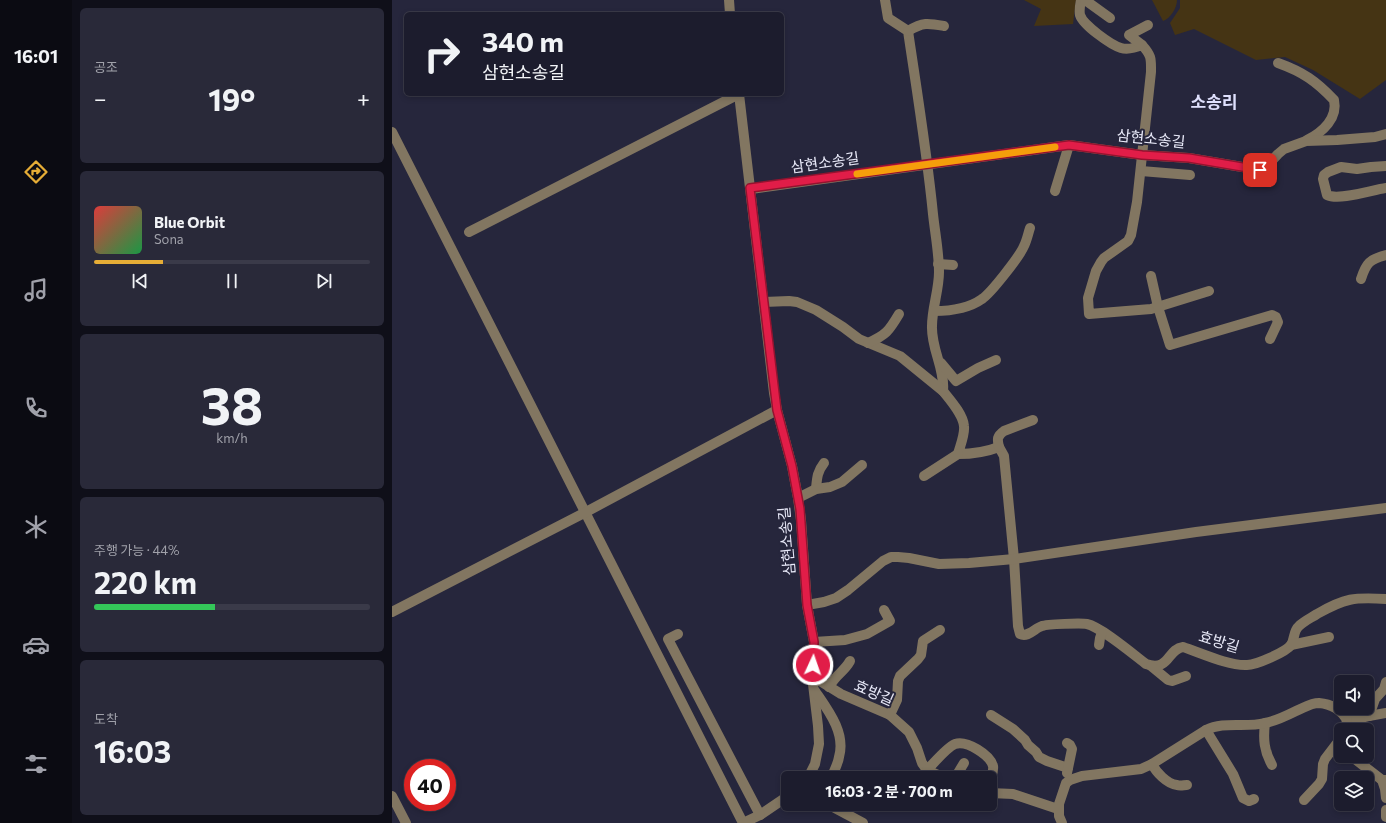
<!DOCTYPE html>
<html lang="ko">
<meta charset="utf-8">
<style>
:root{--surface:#1c1c2d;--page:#292939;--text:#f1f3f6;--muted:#a0a1aa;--line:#3a3a49;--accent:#e6ad36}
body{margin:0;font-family:Commissioner,"Noto Sans KR",sans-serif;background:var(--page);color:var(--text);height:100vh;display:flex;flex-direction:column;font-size:15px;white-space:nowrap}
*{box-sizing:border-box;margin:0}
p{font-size:13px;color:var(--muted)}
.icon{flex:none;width:22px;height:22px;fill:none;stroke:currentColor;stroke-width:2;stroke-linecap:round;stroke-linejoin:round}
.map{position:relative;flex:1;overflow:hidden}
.panel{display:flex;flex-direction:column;gap:8px;padding:8px;background:#0f0f19;width:320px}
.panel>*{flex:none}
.top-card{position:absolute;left:12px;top:12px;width:380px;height:84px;border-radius:6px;box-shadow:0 2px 6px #0003,0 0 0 1px var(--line);background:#1c1c2d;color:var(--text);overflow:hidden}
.tools{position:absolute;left:942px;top:675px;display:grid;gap:8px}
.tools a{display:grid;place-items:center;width:40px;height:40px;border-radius:6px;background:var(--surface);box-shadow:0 2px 6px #0003,0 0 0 1px var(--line);font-size:20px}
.speed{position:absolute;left:12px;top:759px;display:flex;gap:8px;font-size:20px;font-weight:700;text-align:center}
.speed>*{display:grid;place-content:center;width:52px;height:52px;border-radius:50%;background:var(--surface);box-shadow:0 2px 6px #0003,0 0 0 1px var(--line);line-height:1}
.speed .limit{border:6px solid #d22;background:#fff;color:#111}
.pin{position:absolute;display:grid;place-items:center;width:34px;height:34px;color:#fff;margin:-17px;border-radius:8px;box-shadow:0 2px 6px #0006}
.me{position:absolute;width:44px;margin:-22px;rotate:3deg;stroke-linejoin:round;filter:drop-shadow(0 0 3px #0008)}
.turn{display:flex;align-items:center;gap:14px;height:84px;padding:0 12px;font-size:18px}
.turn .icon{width:52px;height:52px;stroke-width:2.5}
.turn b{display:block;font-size:28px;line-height:34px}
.big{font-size:30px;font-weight:700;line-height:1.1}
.panel .tile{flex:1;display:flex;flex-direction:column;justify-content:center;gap:6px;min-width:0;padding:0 14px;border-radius:6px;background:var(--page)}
.panel .dial{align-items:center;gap:0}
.dial b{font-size:52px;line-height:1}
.song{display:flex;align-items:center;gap:12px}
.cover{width:48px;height:48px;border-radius:6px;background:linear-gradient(135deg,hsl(0 70% 55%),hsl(140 70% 35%))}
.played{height:4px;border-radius:2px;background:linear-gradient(90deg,var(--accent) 25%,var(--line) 25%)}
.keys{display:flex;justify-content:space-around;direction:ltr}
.heat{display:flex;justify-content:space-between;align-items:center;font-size:22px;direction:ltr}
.charge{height:6px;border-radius:3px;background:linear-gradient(90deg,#34c759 44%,var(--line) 0)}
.trip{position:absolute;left:389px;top:771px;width:216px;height:40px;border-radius:6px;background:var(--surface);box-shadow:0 2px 6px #0003,0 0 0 1px var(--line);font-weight:700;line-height:40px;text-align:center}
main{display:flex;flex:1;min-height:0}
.tabs{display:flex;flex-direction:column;width:72px;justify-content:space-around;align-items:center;background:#0b0b12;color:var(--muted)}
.tabs .icon{width:28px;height:28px}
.tabs .selected{color:var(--accent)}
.tabs b{font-size:18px;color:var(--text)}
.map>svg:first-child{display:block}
.green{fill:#453414}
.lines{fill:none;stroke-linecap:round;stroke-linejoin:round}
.minor{stroke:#827661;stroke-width:10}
.route-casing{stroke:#92132f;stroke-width:10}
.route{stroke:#e11d48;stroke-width:7}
.slow{stroke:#f59e0b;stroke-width:7}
.labels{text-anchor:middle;stroke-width:4;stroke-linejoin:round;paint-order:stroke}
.street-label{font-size:15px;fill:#e8e9f8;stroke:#26263c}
.quarter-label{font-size:17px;font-weight:bold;fill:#dfe0fd;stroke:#26263c}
</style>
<main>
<nav class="tabs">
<b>16:01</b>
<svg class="icon selected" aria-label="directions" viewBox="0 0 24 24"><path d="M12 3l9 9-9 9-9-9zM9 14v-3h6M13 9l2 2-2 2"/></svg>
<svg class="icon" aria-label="music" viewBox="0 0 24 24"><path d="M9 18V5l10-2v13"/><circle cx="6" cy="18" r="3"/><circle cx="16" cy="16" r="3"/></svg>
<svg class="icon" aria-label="phone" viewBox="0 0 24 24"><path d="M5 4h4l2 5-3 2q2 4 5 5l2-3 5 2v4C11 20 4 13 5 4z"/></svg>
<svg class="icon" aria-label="climate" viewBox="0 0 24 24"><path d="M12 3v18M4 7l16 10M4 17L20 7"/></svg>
<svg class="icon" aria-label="car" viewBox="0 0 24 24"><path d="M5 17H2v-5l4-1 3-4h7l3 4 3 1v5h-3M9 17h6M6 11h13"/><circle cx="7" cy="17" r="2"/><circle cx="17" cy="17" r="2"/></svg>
<svg class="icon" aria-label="filters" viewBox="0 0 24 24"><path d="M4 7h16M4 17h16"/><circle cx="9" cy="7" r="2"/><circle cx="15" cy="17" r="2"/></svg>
</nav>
<section class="panel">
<div class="tile"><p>공조</p>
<div class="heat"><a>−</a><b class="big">19°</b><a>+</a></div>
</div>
<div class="tile">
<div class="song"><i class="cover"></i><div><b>Blue Orbit</b><p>Sona</p></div></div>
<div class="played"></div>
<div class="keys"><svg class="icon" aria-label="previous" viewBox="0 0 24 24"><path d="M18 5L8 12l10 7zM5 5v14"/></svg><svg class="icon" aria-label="pause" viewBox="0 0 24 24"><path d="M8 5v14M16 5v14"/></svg><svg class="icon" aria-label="next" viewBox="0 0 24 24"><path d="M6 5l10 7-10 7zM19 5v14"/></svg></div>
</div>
<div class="tile dial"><b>38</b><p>km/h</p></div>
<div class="tile"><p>주행 가능 · 44%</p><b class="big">220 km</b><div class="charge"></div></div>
<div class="tile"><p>도착</p><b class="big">16:03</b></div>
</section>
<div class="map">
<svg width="994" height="823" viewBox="0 0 994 823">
<rect width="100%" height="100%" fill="#26263c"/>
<!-- green -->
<g class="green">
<path d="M632 0H684L681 24 642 26 649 9Z"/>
<path d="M760 0H785C785 8 778 19 771 21Z"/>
<path d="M788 0H994V80L968 99 921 70 893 57 864 60 802 29 783 35 778 23 788 8Z"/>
</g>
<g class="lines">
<!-- minor -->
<g class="minor">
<path d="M337 0 338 14"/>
<path d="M493 0 496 18 516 31C525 92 535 153 541 214 543 233 547 253 547 272 547 290 540 308 540 326 539 349 553 368 551 391 558 400 571 414 572 426 573 435 568 446 566 454 581 454 594 452 607 447L612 456 622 559 626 626 628 634C636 638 643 628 650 626 655 624 690 623 695 624 709 627 741 654 754 664 778 672 775 649 791 647 809 653 837 666 855 665 864 665 894 652 899 645 903 639 901 631 907 626 912 621 919 618 925 614 953 598 962 597 994 599"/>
<path d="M689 0C688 5 687 10 688 15 691 25 719 45 729 48 736 50 743 48 750 45 760 56 759 59 759 72L745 202 739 235 736 241 712 258 709 262 704 271 696 298 697 314 759 309 817 291"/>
<path d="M693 0 718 18"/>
<path d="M516 31C531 22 536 23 552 26"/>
<path d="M750 45 737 35 756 25"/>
<path d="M886 63C911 72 924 81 942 100 946 118 931 132 915 140"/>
<path d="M347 94 382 393 385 410 400 466 406 498 409 520 415 605 422 642 420 676 426 726 427 744 423 764 416 778"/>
<path d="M0 132 351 823 368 815 396 796"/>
<path d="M994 166 979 167 965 169 949 167 936 172 932 175 931 179 935 195C947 201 980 190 994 188"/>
<path d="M749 171 798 175"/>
<path d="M359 189 677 145 750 155 797 158 868 170 874 167 886 154 892 149 914 141 945 140 983 137 994 134"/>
<path d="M663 191 677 145"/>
<path d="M77 232 347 94"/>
<path d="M546 264 561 265"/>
<path d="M759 276 766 307 778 345 880 315 884 317 886 322 878 339"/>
<path d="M969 279C974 263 978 259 994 255"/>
<path d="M372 302 397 301 405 302 424 310 451 327 467 339 508 356 551 391"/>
<path d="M542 311C558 311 576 309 590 299 599 293 628 256 632 246 635 240 636 234 638 228"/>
<path d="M476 343C494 335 497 331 507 314"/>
<path d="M549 363 564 381 586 368 604 360"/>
<path d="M607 447C605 439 605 436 612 431L641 420"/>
<path d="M532 476 566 454"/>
<path d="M424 489C425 478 425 472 432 463"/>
<path d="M406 498 424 489 438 487 450 482 470 465"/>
<path d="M415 605 432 602 444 598 456 590 491 561 499 557H506L517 558 547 564 577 563 622 559 804 532 994 508"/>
<path d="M0 612 194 512 385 410"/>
<path d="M286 634 276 639 368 815"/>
<path d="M422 642 453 640 475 634 498 621 492 610"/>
<path d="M707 645 708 638 710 632"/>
<path d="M899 645 937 637"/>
<path d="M759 666 776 680 780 681 794 676"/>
<path d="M420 676 449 694 498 715 517 732 525 748 530 763 535 770 553 778"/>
<path d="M437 687C444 674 452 672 458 661"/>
<path d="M423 691C436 710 454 733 447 757 446 764 442 771 439 778"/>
<path d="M498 715 505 700 506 681 508 676 526 659 529 655 531 641 548 630"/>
<path d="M599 715 621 729 633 740 636 745 644 752 647 757 655 761 676 768"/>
<path d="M977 716 994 713"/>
<path d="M955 720H962L977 716 983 699 992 689 994 682"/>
<path d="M873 723C871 739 872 751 880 765"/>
<path d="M814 730 841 774 851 798 857 801 862 799"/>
<path d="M675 743 678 745 680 749 675 773"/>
<path d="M959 756 990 780H994"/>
<path d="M760 764C764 772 775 784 785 785 788 786 792 785 795 785"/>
<path d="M535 770C542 763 554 748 563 744 575 740 598 755 601 766 602 771 599 777 598 782"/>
<path d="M563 778 572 763"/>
<path d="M990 780 993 789 994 798"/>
<path d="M598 793 621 794 666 809"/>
<path d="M0 796 14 823"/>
<path d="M912 800 927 784 930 779 931 764 933 759 949 738"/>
<path d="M439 804 443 808 471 823"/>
<path d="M994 810V817"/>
<path d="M670 823 667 816V804L674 783 678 780 690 776 749 769 760 764 814 730C832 721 853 728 873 723 884 721 894 716 904 711 912 708 918 703 927 703 940 704 949 710 955 720L953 730"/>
</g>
</g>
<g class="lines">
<!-- route casing -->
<g class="route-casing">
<path id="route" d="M421 665 422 642 415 605 408 509 400 466 385 410 358 188 677 145 750 155 797 158 868 170"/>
</g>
<!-- route -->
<use href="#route" class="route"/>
<!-- slow -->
<path class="slow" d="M465 174 663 147"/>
</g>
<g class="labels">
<!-- street labels -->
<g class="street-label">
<text transform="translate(759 139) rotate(6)" y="5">삼현소송길</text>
<text transform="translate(433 163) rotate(-8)" y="5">삼현소송길</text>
<text transform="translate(395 541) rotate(-95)" y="5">삼현소송길</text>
<text transform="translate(827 642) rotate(17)" y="5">효방길</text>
<text transform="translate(482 693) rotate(24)" y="5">효방길</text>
</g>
<!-- quarter labels -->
<g class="quarter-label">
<text x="822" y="108">소송리</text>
</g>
</g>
</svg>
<div class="tools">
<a><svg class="icon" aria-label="sound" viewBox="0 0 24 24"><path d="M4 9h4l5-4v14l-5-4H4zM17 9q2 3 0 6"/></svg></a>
<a><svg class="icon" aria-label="search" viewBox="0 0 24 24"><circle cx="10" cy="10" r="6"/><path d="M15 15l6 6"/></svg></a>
<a><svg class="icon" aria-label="layers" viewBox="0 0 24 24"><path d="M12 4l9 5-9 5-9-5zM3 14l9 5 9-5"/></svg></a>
</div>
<div class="speed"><div class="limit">40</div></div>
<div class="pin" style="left:868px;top:170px;background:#d93025"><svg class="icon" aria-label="arrive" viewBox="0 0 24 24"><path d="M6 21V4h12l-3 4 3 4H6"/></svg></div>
<svg class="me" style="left:421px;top:665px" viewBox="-20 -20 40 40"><circle r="17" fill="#e11d48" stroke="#fff" stroke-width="3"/><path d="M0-11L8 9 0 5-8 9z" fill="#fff"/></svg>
<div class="trip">16:03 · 2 분 · 700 m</div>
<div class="top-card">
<div class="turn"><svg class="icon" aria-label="right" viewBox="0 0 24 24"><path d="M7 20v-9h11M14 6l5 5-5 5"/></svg><div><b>340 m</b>삼현소송길</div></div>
</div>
</div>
</main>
